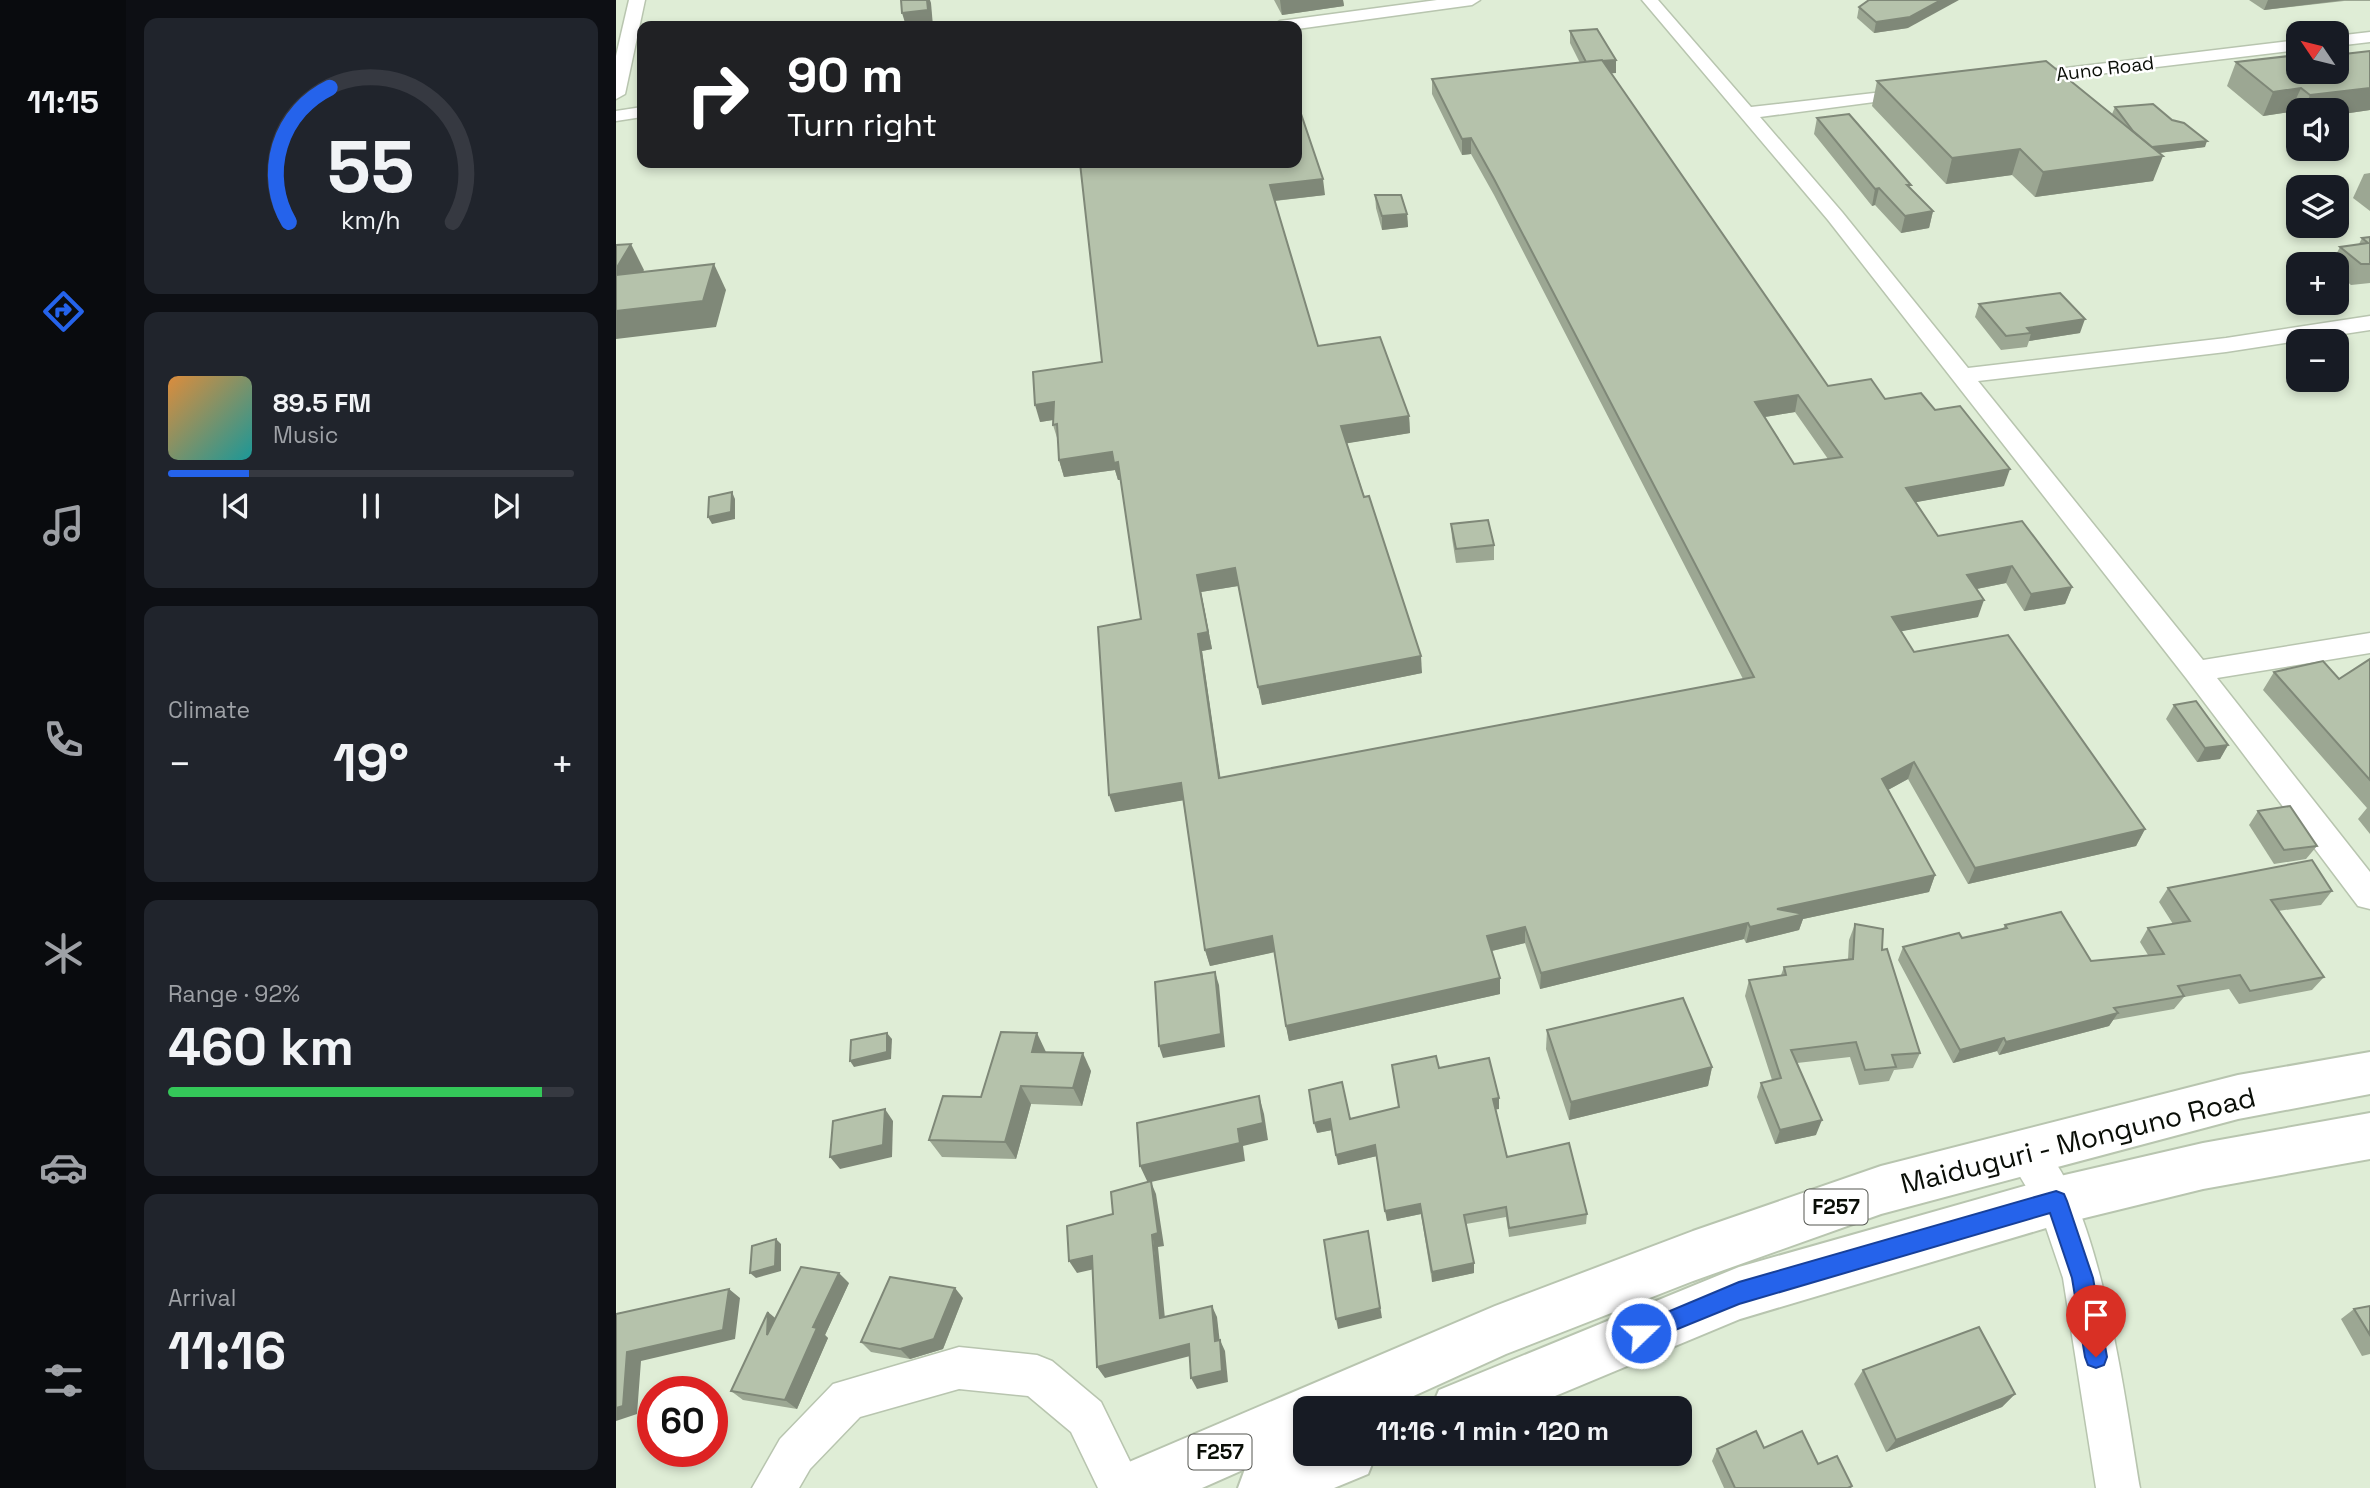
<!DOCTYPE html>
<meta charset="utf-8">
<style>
:root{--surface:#171b24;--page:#20242c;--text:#f1f3f6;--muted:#9ea1a6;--line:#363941;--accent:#2563eb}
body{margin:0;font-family:"Space Grotesk",sans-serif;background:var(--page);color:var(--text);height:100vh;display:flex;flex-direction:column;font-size:26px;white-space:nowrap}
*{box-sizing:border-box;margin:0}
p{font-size:23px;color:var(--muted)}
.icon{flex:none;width:38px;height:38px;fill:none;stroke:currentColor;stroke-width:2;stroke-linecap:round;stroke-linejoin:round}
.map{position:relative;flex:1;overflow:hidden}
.sheet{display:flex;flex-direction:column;gap:18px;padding:18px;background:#0d0f14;width:490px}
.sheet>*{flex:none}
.guide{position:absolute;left:21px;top:21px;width:665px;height:147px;border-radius:14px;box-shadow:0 4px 10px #0003;background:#202124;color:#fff;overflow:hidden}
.needle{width:46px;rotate:305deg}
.controls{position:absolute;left:1670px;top:21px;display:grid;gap:14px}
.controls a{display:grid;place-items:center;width:63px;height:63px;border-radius:14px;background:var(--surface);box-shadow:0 4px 10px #0003;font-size:35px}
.speed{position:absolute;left:21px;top:1376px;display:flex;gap:14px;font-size:35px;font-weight:700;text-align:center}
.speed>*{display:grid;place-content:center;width:91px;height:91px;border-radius:50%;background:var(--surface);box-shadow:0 4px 10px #0003;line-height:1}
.speed .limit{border:10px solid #d22;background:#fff;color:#111}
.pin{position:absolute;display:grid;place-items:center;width:60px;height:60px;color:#fff;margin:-72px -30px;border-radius:50% 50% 50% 0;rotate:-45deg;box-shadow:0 0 7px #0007}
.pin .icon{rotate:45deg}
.me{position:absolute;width:77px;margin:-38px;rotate:68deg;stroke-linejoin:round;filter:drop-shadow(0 0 5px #0008)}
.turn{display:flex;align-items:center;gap:24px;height:147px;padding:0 35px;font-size:32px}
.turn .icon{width:91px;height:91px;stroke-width:2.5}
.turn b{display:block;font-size:49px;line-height:60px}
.big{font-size:52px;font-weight:700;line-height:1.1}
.sheet .tile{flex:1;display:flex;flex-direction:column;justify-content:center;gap:10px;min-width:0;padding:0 24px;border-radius:14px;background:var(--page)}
.sheet .dial{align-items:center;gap:0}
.dial svg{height:182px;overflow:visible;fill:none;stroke:var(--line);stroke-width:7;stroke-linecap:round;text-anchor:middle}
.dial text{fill:var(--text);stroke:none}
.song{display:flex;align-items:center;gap:21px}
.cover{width:84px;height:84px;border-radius:10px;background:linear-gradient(135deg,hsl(30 70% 55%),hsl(180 70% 35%))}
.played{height:7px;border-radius:4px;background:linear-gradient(90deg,var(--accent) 20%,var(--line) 20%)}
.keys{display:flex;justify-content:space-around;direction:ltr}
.heat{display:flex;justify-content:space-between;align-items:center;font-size:38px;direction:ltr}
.charge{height:10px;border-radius:5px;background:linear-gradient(90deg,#34c759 92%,var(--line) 0)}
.trip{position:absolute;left:677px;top:1396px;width:399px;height:70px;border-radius:14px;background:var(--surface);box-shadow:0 4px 10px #0003;font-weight:700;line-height:70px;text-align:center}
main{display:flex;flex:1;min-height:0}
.tab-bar{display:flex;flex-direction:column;width:126px;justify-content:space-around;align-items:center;background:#090b0e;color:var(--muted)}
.tab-bar .icon{width:49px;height:49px}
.tab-bar .active{color:var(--accent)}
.tab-bar b{font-size:32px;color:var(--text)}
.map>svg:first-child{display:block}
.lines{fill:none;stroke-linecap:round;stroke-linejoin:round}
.minor-casing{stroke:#b8c5af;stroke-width:3}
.major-casing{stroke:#b8c5af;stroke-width:4}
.minor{fill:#fff;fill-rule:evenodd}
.major{fill:#fff;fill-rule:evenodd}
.wall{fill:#9ca793;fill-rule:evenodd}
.shaded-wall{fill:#7f8878}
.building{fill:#b5c2ab;stroke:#7f8878;stroke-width:2;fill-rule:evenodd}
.route{fill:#2563eb;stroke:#184099;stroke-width:2}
.labels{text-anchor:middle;stroke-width:5;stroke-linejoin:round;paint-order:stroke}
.far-street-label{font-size:19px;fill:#0a0e07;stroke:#fff}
.shield{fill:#fff;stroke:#545651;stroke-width:2}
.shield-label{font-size:21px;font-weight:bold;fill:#0a0e07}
.near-street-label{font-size:28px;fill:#0a0e07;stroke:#fff}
</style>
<main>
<nav class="tab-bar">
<b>11:15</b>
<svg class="icon active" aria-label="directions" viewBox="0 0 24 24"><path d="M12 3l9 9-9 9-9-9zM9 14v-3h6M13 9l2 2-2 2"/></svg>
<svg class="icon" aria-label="music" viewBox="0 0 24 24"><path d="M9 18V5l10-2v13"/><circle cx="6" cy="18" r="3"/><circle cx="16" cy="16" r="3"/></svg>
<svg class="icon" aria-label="phone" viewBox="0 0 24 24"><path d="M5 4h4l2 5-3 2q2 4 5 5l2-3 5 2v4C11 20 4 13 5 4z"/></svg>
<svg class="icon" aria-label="climate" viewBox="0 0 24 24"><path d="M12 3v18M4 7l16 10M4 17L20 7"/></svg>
<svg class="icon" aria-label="car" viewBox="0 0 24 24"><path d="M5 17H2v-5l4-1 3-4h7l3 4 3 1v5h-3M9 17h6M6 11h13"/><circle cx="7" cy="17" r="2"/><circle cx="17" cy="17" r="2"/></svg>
<svg class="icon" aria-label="filters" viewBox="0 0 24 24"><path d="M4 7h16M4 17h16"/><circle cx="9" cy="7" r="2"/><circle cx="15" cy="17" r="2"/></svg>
</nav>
<section class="sheet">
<div class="tile dial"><svg viewBox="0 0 100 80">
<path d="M14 69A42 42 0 1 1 86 69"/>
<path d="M14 69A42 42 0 0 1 32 10" stroke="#2563eb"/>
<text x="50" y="56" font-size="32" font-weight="700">55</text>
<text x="50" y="72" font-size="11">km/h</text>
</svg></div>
<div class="tile">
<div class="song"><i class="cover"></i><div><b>89.5 FM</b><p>Music</p></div></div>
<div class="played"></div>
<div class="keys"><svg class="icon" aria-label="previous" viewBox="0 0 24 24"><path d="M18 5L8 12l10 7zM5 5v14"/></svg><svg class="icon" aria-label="pause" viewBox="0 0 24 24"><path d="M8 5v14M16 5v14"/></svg><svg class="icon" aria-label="next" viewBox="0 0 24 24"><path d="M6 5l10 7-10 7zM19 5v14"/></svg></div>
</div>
<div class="tile"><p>Climate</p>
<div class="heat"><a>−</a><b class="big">19°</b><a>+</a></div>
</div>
<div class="tile"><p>Range · 92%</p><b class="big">460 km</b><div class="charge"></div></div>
<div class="tile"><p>Arrival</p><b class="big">11:16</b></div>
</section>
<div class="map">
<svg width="1754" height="1488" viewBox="0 0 1754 1488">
<rect width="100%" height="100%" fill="#dfedd6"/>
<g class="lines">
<!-- minor casing -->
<g class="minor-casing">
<g id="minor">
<path d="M13 0H29L9 94 0 99V56Z"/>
<path d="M821 0H864L856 5 681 29 656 26 664 21Z"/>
<path d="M1026 0H1042L1135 107 1302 88 1305 92 1296 97 1144 117 1226 212 1352 368 1610 338 1754 316V330L1610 352 1362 381 1587 660 1754 633V653L1601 678 1754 872V909L1742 906 1570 678 1212 220Z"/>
<path d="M1754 32V42L1720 46V36Z"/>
<path d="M1682 40V50L1408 83 1399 78 1408 73Z"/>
<path d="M26 107V117L0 121V111Z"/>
<path d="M1409 1135C1481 1163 1511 1415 1524 1488H1480L1447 1278 1424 1210 1390 1153 1396 1140Z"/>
<path d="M343 1347 421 1355 436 1361 485 1402 527 1488H482L455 1432 412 1396 343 1389 244 1417 194 1469 183 1488H136L164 1439 217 1384Z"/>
</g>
</g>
<!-- major casing -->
<g class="major-casing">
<g id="major">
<path d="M1754 1052V1094L1622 1119 1265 1214 1077 1281 890 1354 769 1409H690V1454H760L752 1474 718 1488H622L629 1469 586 1488H491L499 1468 879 1306 1077 1231 1265 1166 1622 1075Z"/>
<path d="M1754 1113V1159L1587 1189 1440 1225 1124 1319 908 1409H815L823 1390 1123 1267 1440 1177 1587 1143Z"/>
</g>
</g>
<!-- minor -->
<use href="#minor" class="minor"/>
<!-- major -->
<use href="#major" class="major"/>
</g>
<!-- wall -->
<g class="wall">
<path d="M658 0H727L728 6 666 15Z"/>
<path d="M1633 0H1754V1H1728L1648 10Z"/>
<path d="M1243 7 1292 28 1258 33 1241 18Z"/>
<path d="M954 31 1000 60V73H995L1212 386 1319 410 1388 486 1300 502 1322 536 1456 587 1449 604 1408 611 1390 583 1361 589 1362 617 1285 631 1298 652 1529 829 1520 846 1352 884 1292 779 1272 790 1319 875 1313 892 1187 919 1183 930 1130 943 1128 939 924 989 909 943 876 951 884 978V994L673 1041 670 1026 658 952 594 966 589 950 567 800 499 812 525 619 505 480H502L499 470 448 477 443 460 442 441 437 425V420L424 422 486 362 464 163 709 195 659 201 702 346 793 416 794 433 731 443 806 673 646 705 622 586 585 592 596 649 586 651 604 778 1127 679 878 195 855 154 846 155 816 94V79L964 63 954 43ZM1179 412 1212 459 1178 464 1149 417Z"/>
<path d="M1754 51V110L1720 115V110H1682V118L1674 112 1647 116 1611 86 1620 62 1682 72Z"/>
<path d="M1261 81 1498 116 1496 114 1499 107 1589 147 1543 153 1537 181 1419 197 1396 175 1330 184 1256 106Z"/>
<path d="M1201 118 1294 188 1317 211 1313 228 1285 233 1259 205 1256 206 1198 134Z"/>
<path d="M1754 173V211L1737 198 1748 174Z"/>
<path d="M759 195 791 214 792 227 766 230 760 208Z"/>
<path d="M1754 237V283L1735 285 1720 272V264H1715L1724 247 1743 244 1746 238Z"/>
<path d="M1363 304 1464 333 1413 341 1411 347 1385 350 1359 317Z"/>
<path d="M835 524 878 545V560L840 563 836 538Z"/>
<path d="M1754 659V834L1742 819 1751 808 1647 690 1658 672 1723 679Z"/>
<path d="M1558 705 1612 745 1604 759 1581 762 1550 719Z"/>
<path d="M1642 811 1701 846 1690 859 1658 864 1633 825Z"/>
<path d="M1552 888 1716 891 1705 905 1662 911 1708 977 1696 990 1623 1004 1613 989 1568 997 1558 1009 1497 1020 1493 1026 1383 1055 1381 1051 1337 1063 1282 960 1287 947 1346 938 1387 929 1389 925 1475 961 1532 955 1524 942 1532 928 1557 924 1543 902Z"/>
<path d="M1239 924 1266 950 1304 1053 1297 1068 1278 1070 1273 1081 1243 1085 1234 1057 1181 1063 1200 1135 1159 1144 1141 1097 1145 1083 1156 1080 1129 996 1133 980 1165 975 1168 967 1232 959 1233 940Z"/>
<path d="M931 1030 1096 1067 1092 1086 953 1120 930 1049Z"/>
<path d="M430 1052 475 1071 466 1106 415 1104 400 1159 326 1157 313 1140 365 1097Z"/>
<path d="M776 1065 823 1068 883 1098V1109H879L891 1157 971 1214 970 1224 893 1237 890 1217 850 1224 858 1273 816 1282 805 1214 771 1221 761 1156 722 1165 716 1130 701 1133 734 1119 783 1107Z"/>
<path d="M233 1283 209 1335 212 1338 181 1409 127 1400 115 1391 160 1318Z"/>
<path d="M347 1298 327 1349 294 1359 255 1352 245 1342Z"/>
<path d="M1754 1306V1354L1746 1356 1725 1319 1738 1309Z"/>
<path d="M1247 1370 1399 1394 1386 1407 1270 1452 1238 1384Z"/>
<path d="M1148 1448 1202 1464 1236 1486 1235 1488H1108L1096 1461 1101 1449Z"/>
</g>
<!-- shaded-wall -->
<g class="shaded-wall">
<path d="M311 0H314L315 3 317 26H290L286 13Z"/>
<path d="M664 0H727L728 6 666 15Z"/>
<path d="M1325 0H1343L1292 28 1258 33 1260 22Z"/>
<path d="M1652 0H1729L1648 10Z"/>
<path d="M1000 60V73L970 75 971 63Z"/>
<path d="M1685 88 1674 112 1647 116 1657 92Z"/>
<path d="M1754 88V110L1720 115V110H1688L1694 95Z"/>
<path d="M855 138V154L846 155V139Z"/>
<path d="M1591 141 1589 147 1527 155 1530 148Z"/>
<path d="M1404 149 1396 175 1330 184 1336 158Z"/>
<path d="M1547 156 1537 181 1419 197 1427 172Z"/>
<path d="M707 179 709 195 656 201 654 185Z"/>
<path d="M1263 188 1259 205 1256 206 1259 189Z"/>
<path d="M1317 211 1313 228 1285 233 1289 216Z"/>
<path d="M791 214 792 227 766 230V216Z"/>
<path d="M15 244 28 270 10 302 0 282V269Z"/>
<path d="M98 264 110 290 100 327 0 339V311Z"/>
<path d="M1469 319 1464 333 1413 341 1415 333 1411 328Z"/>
<path d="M1182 395 1179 412 1136 419 1139 402Z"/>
<path d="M438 402 443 419 424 422 419 405Z"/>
<path d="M793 416 794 433 727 444 725 426Z"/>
<path d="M496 452 502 462 507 480H502L499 470 448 477 443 460Z"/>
<path d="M1394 469 1388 486 1285 505 1290 488Z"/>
<path d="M116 492 119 499V519L96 524 92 517Z"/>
<path d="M1396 566 1390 583 1345 592 1351 575Z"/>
<path d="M619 568 622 586 585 592 596 649 586 651 607 795 603 778 582 634 581 575Z"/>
<path d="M1456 587 1449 604 1408 611 1415 594Z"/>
<path d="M1368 600 1362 617 1271 634 1276 617Z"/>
<path d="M805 656 806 673 646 705 642 687Z"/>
<path d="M1612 745 1604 759 1581 762 1589 748Z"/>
<path d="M1298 762 1292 779 1261 796 1266 779Z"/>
<path d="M565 783 569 800 499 812 493 795Z"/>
<path d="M1529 829 1520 846 1352 884 1359 868Z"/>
<path d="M1319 875 1313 892 1187 919 1183 930 1130 943 1134 927 1161 909Z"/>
<path d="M1132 923 1128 939 924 989 925 973Z"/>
<path d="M909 927V943L871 952V936Z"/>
<path d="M656 936 659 952 594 966 589 950Z"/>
<path d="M599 972 603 985 609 1047 547 1058 543 1046Z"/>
<path d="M884 978V994L673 1041 670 1026Z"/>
<path d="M1502 1013 1493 1026 1383 1055 1390 1042Z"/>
<path d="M271 1033 276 1039 275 1059 238 1067 234 1061Z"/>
<path d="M421 1033 430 1052H416Z"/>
<path d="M1388 1038 1381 1051 1337 1063 1344 1050Z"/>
<path d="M467 1053 475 1071 466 1106 457 1088Z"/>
<path d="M1096 1067 1092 1086 953 1120 955 1102Z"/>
<path d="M405 1086 415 1104 400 1159 389 1142Z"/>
<path d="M643 1096 648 1114 652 1140 627 1146 629 1161 535 1182 540 1194 548 1246 542 1247 550 1329 544 1318 532 1183 524 1166 622 1129Z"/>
<path d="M883 1098V1109L877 1110V1099Z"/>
<path d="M269 1109 277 1121 276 1157 224 1169 214 1157Z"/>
<path d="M714 1119 716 1130 701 1133 698 1123Z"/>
<path d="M1206 1120 1200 1135 1159 1144 1164 1130Z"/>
<path d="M759 1145 761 1156 722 1165 720 1155Z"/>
<path d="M804 1204 805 1214 771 1221 769 1211Z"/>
<path d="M752 1231 766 1318 722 1329 720 1319Z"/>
<path d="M160 1239 165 1244V1271L140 1278 134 1273Z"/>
<path d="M476 1256 483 1268 461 1273 453 1261Z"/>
<path d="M858 1263V1273L816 1282V1272Z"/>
<path d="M223 1273 233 1283 209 1335 212 1338 181 1409 169 1400 197 1327Z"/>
<path d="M339 1288 347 1298 327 1349 294 1359 284 1349Z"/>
<path d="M113 1289 124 1298 119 1339 25 1361 21 1414 0 1421V1408L11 1352Z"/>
<path d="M596 1306 601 1317 605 1352 599 1341Z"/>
<path d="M152 1312 164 1322 151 1335Z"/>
<path d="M604 1340 609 1351 612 1382 581 1389 575 1378Z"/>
<path d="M573 1344 578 1355 489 1378 481 1367Z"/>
<path d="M1399 1394 1386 1407 1270 1452 1280 1440Z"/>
</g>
<!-- building -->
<g class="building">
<path d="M285 0H311L312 10 286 13Z"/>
<path d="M1253 0H1325L1294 17 1260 22 1243 7Z"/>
<path d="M981 29 1000 60 970 62 954 31Z"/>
<path d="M1754 51V88L1694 95 1685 88 1657 92 1620 62 1682 55V72H1720V55Z"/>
<path d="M986 60 1212 386 1255 379 1269 399 1305 393 1319 410 1344 406 1394 469 1290 488 1322 536 1406 521 1456 587 1415 594 1396 566 1351 575 1368 600 1276 617 1298 652 1392 635 1529 829 1359 868 1298 762 1266 779 1319 875 1161 909 1188 914 1134 927 1132 923 925 973 909 927 871 936 884 978 670 1026 656 936 589 950 565 783 493 795 482 627 525 619 502 462 498 463 496 452 443 460 441 424 437 425 438 402 419 405 417 372 486 362 464 163H681V102L707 179 654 185 702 346 764 337 793 416 725 426 748 497 753 496 805 656 642 687 619 568 581 575 592 632 582 634 603 778 1138 677 878 179 855 138 846 139 816 79ZM1182 395 1226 457 1178 464 1139 402Z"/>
<path d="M1430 61 1547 156 1427 172 1404 149 1336 158 1261 81Z"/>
<path d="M1537 104 1556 120 1568 123 1591 141 1536 147 1517 131 1499 107Z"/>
<path d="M1233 114 1295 185H1291L1317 211 1289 216 1263 188 1259 189 1201 118Z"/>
<path d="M759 195H785L791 214 766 216Z"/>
<path d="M1754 237V264H1745L1724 247 1752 243 1746 238Z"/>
<path d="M15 244 0 269V245Z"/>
<path d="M98 264 87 301 0 311V275Z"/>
<path d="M1444 293 1469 319 1411 328 1415 333 1390 336 1363 304Z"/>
<path d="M116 492 115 512 92 517 93 497Z"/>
<path d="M872 520 878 545 840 549 835 524Z"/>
<path d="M1754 659V780L1658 672 1707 661 1723 679Z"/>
<path d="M1580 701 1612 745 1589 748 1558 705Z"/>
<path d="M1674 806 1701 846 1668 850 1642 811Z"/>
<path d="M1696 860 1716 891 1655 900 1708 977 1634 991 1624 975 1562 986 1568 996 1498 1008 1502 1013 1390 1042 1388 1038 1344 1050 1287 947 1343 933 1346 938 1391 928 1389 925 1445 912 1475 961 1548 954 1532 928 1574 921 1552 888Z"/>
<path d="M1239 924 1267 929 1266 950 1271 949 1304 1053 1276 1055 1280 1067 1249 1070 1240 1042 1175 1050 1206 1120 1164 1130 1145 1083 1165 1078 1133 980 1170 975 1168 967 1237 959Z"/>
<path d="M599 972 605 1034 543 1046 539 982Z"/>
<path d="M1067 998 1096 1067 955 1102 931 1030Z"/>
<path d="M385 1032 421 1033 416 1052 467 1053 457 1088 405 1086 389 1142 313 1140 327 1096 365 1097Z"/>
<path d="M271 1033V1052L234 1061 235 1040Z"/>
<path d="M820 1056 823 1068 873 1058 883 1098 877 1099 891 1157 953 1143 971 1214 893 1228 890 1207 848 1215 858 1263 816 1272 804 1204 769 1211 759 1145 720 1155 714 1119 698 1123 693 1090 726 1082 734 1119 783 1107 776 1065Z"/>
<path d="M643 1096 647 1123 622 1129 624 1143 524 1166 521 1123Z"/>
<path d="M269 1109 267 1145 214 1157 217 1121Z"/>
<path d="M535 1181 542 1233 536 1235 544 1318 596 1306 599 1341 604 1340 606 1371 575 1378 573 1344 481 1367 476 1256 453 1261 451 1226 497 1214 495 1192Z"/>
<path d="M752 1231 764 1308 720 1319 708 1240Z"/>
<path d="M160 1239 159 1266 134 1273 136 1246Z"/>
<path d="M185 1267 223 1273 197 1327 201 1328 169 1400 115 1391 152 1312 151 1335Z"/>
<path d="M274 1277 339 1288 318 1339 284 1349 245 1342Z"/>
<path d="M113 1289 107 1330 11 1352 7 1406 0 1408V1314Z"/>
<path d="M1754 1306V1335L1738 1309Z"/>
<path d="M1363 1327 1399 1394 1280 1440 1247 1370Z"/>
<path d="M1140 1431 1148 1448 1186 1431 1202 1464 1221 1456 1236 1486 1232 1488H1119L1101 1449Z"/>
</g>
<!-- route -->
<path class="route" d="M1440 1191 1448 1194 1451 1201 1477 1278 1491 1357 1488 1365 1480 1368 1472 1365 1469 1357 1456 1278 1434 1213 1123 1304 1025 1344 1018 1341 1014 1333 1018 1326 1123 1282Z"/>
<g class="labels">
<!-- far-street labels -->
<g class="far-street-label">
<text transform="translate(1489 68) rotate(-7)" y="7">Auno Road</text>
</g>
<!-- shield labels -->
<g class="shield">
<rect x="1188.5" y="1189.5" width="63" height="35" rx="5"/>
<rect x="572.5" y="1434.5" width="63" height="35" rx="5"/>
</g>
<g class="shield-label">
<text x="1220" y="1214">F257</text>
<text x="604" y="1459">F257</text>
</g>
<!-- near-street labels -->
<g class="near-street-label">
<text transform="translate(1462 1140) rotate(-14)" y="10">Maiduguri - Monguno Road</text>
</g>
</g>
</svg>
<div class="controls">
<a><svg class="needle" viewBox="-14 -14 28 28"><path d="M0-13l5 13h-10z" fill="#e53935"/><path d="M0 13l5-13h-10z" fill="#9ea1a6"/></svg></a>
<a><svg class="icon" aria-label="sound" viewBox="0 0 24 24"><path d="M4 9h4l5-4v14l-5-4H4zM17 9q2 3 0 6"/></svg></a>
<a><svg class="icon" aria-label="layers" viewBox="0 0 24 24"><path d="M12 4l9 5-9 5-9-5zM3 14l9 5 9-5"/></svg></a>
<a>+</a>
<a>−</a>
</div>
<div class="speed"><div class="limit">60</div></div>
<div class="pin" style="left:1480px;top:1357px;background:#d93025"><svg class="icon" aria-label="arrive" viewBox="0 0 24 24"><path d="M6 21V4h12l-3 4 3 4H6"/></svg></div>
<svg class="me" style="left:1025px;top:1333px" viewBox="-20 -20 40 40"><circle r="17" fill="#2563eb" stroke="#fff" stroke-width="3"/><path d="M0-11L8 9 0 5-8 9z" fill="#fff"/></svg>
<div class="trip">11:16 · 1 min · 120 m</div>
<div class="guide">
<div class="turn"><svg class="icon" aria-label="right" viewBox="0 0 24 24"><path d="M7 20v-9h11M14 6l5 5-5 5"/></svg><div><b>90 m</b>Turn right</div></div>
</div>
</div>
</main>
